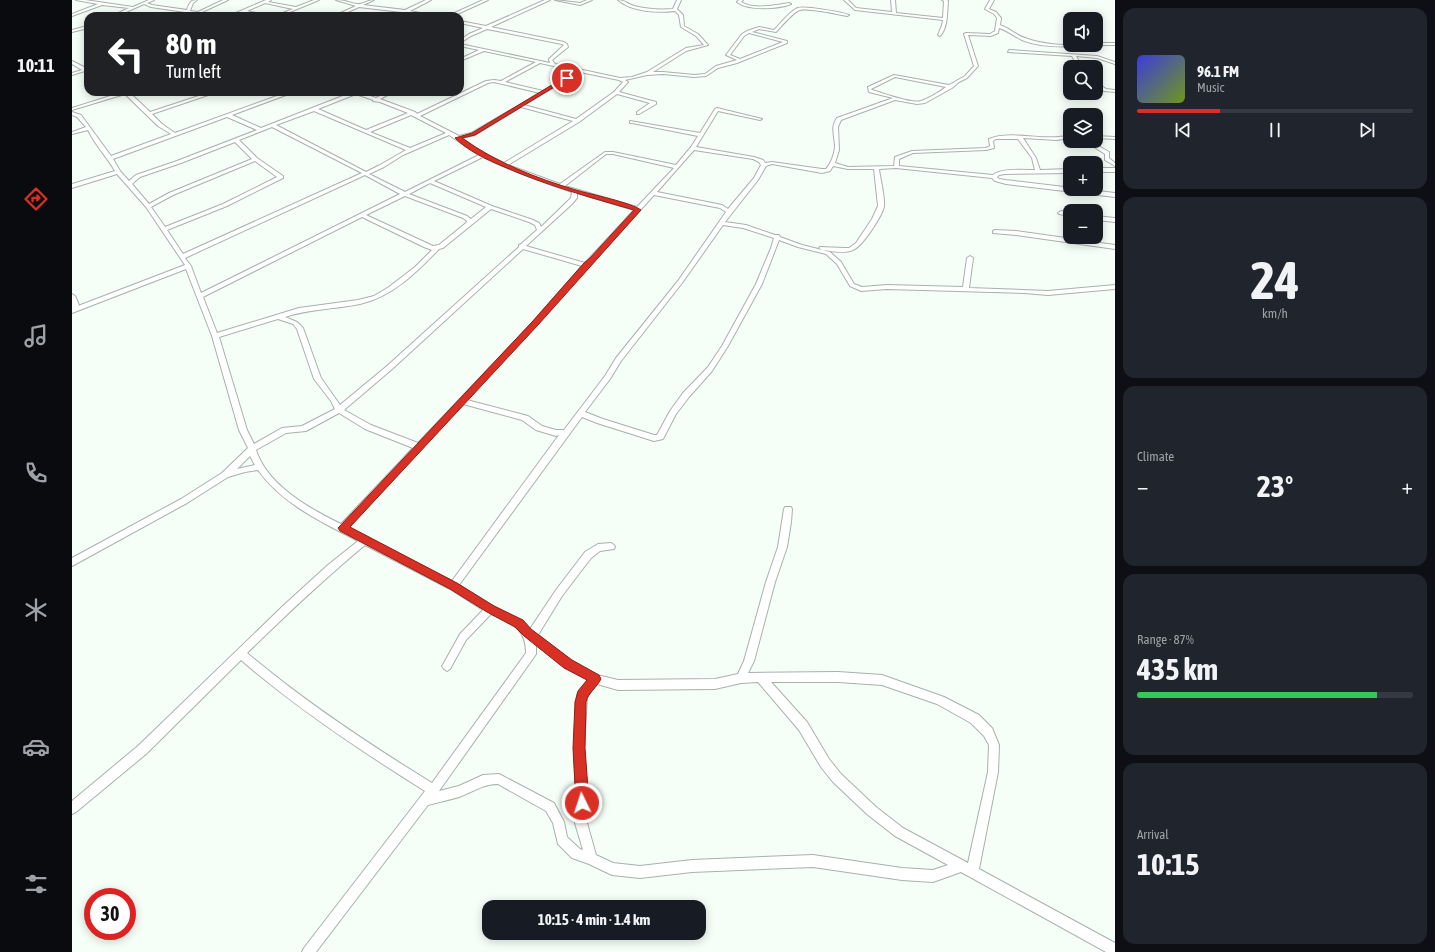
<!DOCTYPE html>
<meta charset="utf-8">
<style>
:root{--surface:#171b24;--page:#20242c;--text:#f1f3f6;--muted:#9ea1a6;--line:#363941;--accent:#d93025}
body{margin:0;font-family:"Asap Condensed",sans-serif;background:var(--page);color:var(--text);height:100vh;display:flex;flex-direction:column;font-size:15px;white-space:nowrap}
*{box-sizing:border-box;margin:0}
p{font-size:13px;color:var(--muted)}
.icon{flex:none;width:22px;height:22px;fill:none;stroke:currentColor;stroke-width:2;stroke-linecap:round;stroke-linejoin:round}
.map{position:relative;flex:1;overflow:hidden}
.sheet{display:flex;flex-direction:column;gap:8px;padding:8px;background:#0d0f14;width:320px}
.sheet>*{flex:none}
.hud{position:absolute;left:12px;top:12px;width:380px;height:84px;border-radius:12px;box-shadow:0 2px 10px #0003;background:#202124;color:#fff;overflow:hidden}
.controls{position:absolute;left:991px;top:12px;display:grid;gap:8px}
.controls a{display:grid;place-items:center;width:40px;height:40px;border-radius:8px;background:var(--surface);box-shadow:0 2px 10px #0003;font-size:20px}
.speed{position:absolute;left:12px;top:888px;display:flex;gap:8px;font-size:20px;font-weight:700;text-align:center}
.speed>*{display:grid;place-content:center;width:52px;height:52px;border-radius:50%;background:var(--surface);box-shadow:0 2px 10px #0003;line-height:1}
.speed .limit{border:6px solid #d22;background:#fff;color:#111}
.pin{position:absolute;display:grid;place-items:center;width:34px;height:34px;color:#fff;margin:-17px;border:2px solid #fff;border-radius:50%;box-shadow:0 1px 4px #0007}
.me{position:absolute;width:44px;margin:-22px;rotate:356deg;stroke-linejoin:round;filter:drop-shadow(0 0 3px #0008)}
.turn{display:flex;align-items:center;gap:14px;height:84px;padding:0 16px;font-size:18px}
.turn .icon{width:52px;height:52px;stroke-width:2.5}
.turn b{display:block;font-size:28px;line-height:34px}
.big{font-size:30px;font-weight:700;line-height:1.1}
.sheet .widget{flex:1;display:flex;flex-direction:column;justify-content:center;gap:6px;min-width:0;padding:0 14px;border-radius:12px;background:var(--page)}
.sheet .dial{align-items:center;gap:0}
.dial b{font-size:52px;line-height:1}
.song{display:flex;align-items:center;gap:12px}
.cover{width:48px;height:48px;border-radius:6px;background:linear-gradient(135deg,hsl(240 70% 55%),hsl(80 70% 35%))}
.played{height:4px;border-radius:2px;background:linear-gradient(90deg,var(--accent) 30%,var(--line) 30%)}
.keys{display:flex;justify-content:space-around;direction:ltr}
.heat{display:flex;justify-content:space-between;align-items:center;font-size:22px;direction:ltr}
.charge{height:6px;border-radius:3px;background:linear-gradient(90deg,#34c759 87%,var(--line) 0)}
.trip{position:absolute;left:410px;top:900px;width:224px;height:40px;border-radius:12px;background:var(--surface);box-shadow:0 2px 10px #0003;font-weight:700;line-height:40px;text-align:center}
main{display:flex;flex:1;min-height:0}
.tabs{display:flex;flex-direction:column;width:72px;justify-content:space-around;align-items:center;background:#090b0e;color:var(--muted)}
.tabs .icon{width:28px;height:28px}
.tabs .active{color:var(--accent)}
.tabs b{font-size:18px;color:var(--text)}
.map>svg:first-child{display:block}
.lines{fill:none;stroke-linecap:round;stroke-linejoin:round}
.minor-casing{stroke:#a8b1ac;stroke-width:2}
.minor{fill:#fff;fill-rule:evenodd}
.route{fill:#d93025;stroke:#8d1f18}
</style>
<main>
<nav class="tabs">
<b>10:11</b>
<svg class="icon active" aria-label="directions" viewBox="0 0 24 24"><path d="M12 3l9 9-9 9-9-9zM9 14v-3h6M13 9l2 2-2 2"/></svg>
<svg class="icon" aria-label="music" viewBox="0 0 24 24"><path d="M9 18V5l10-2v13"/><circle cx="6" cy="18" r="3"/><circle cx="16" cy="16" r="3"/></svg>
<svg class="icon" aria-label="phone" viewBox="0 0 24 24"><path d="M5 4h4l2 5-3 2q2 4 5 5l2-3 5 2v4C11 20 4 13 5 4z"/></svg>
<svg class="icon" aria-label="climate" viewBox="0 0 24 24"><path d="M12 3v18M4 7l16 10M4 17L20 7"/></svg>
<svg class="icon" aria-label="car" viewBox="0 0 24 24"><path d="M5 17H2v-5l4-1 3-4h7l3 4 3 1v5h-3M9 17h6M6 11h13"/><circle cx="7" cy="17" r="2"/><circle cx="17" cy="17" r="2"/></svg>
<svg class="icon" aria-label="filters" viewBox="0 0 24 24"><path d="M4 7h16M4 17h16"/><circle cx="9" cy="7" r="2"/><circle cx="15" cy="17" r="2"/></svg>
</nav>
<div class="map">
<svg width="1043" height="952" viewBox="0 0 1043 952">
<rect width="100%" height="100%" fill="#f5fff8"/>
<g class="lines">
<!-- minor casing -->
<g class="minor-casing">
<g id="minor">
<path d="M4 0H13L61 7 77 0H82L75 3 80 5 115 10C117 4 118 0 125 0L121 3 118 11 126 12 151 0H156L130 12 149 16H140L79 7 72 4 45 16H40L57 8 30 5 0 16V14L26 4Z"/>
<path d="M194 0H199L196 2 224 7 242 0H247L208 16H203L221 9 193 3 175 11 197 16C189 16 181 13 173 13 168 12 163 16 157 16Z"/>
<path d="M264 0C272 0 278 3 285 4 290 5 296 0 302 0L291 5 333 10 354 0H359L338 11 363 16 287 7 267 16H262L284 6Z"/>
<path d="M411 0H416L381 16H376Z"/>
<path d="M473 0H478L419 27 492 42 495 44 496 47 480 60 483 64 548 78 560 77 575 72 614 48 632 45 624 36 609 27 607 15 603 11C586 13 560 12 546 0 552 0 556 4 562 6 574 9 588 10 601 9L605 0H609L605 9 611 15 612 26 626 34 636 45 614 51 581 72H591L622 75 633 74 644 66 665 60 654 55 670 34 675 31 687 27 702 30C708 24 719 10 726 8 733 6 770 12 777 15L775 16C765 14 736 8 728 10 721 12 709 27 704 32L687 29 680 32 715 41V43L665 63 646 68 634 76 622 77 591 74 575 75 553 80 556 82 547 92 584 102V104L567 114H565V112L578 103 545 94 507 122 436 165 488 184 533 152H541L604 165 619 147 626 136 560 123H558V121L628 133 643 109 645 108 690 119 688 120 646 111 624 147 682 157 691 160 693 163 700 162 750 169H754C759 163 762 155 763 147 763 137 758 127 765 118L821 98 797 92 796 87 822 75 877 85 893 76 902 66 892 34 894 33 918 34 923 31 925 18 922 14 913 9 918 0H922L917 9 924 12 929 18 928 25C937 28 944 35 953 38 970 45 992 45 1009 45L1007 46C989 47 967 47 950 40 942 36 936 31 927 28L926 33 919 36 896 35 906 66 895 78 887 82 880 88 853 103 845 104 823 100 769 120 766 127 767 150 763 163 776 167 822 166 823 157 840 151 914 148 918 146 917 139C934 131 967 139 986 137 990 137 994 136 998 136V138L985 140 951 138 964 158 968 170 998 169V173L933 174 927 175 925 177 927 179 934 180 1043 193V197L934 184 923 181 920 178 824 168 807 169C808 178 813 197 812 206 811 215 790 247 781 250 772 254 759 251 750 250L747 248 748 247 772 248H777L784 243 800 219 806 206 802 169H776L761 166 758 171 750 173 700 164 694 166 686 180 653 222 674 225 703 235H707L708 237 730 245 758 252 769 262 782 284 790 287 815 285 891 287 895 258 898 256 901 258 897 288 976 291 1043 285V289L976 295 952 293 815 289 789 291 778 286 765 264 754 254 726 247 707 240 690 284 656 346 640 371 617 397 604 414 591 439 582 441 525 423 510 417 387 585 421 606 450 621 458 629 484 590 513 552 526 544 539 543 542 545 543 547 542 549 528 551 519 558 490 596 466 635 499 661 525 675 546 680 643 679 666 674 672 661 694 582 706 547 712 509 713 507H719L720 509 719 522 715 547 703 582 682 661 676 673 766 672 810 675 872 697 907 715 920 728 927 745 926 772 907 869 1043 943V952H1034L889 872 861 882 830 880 741 867 620 872 568 878 540 875 517 864 500 858 486 844 481 823 474 811 426 784C411 784 401 792 387 797 377 800 367 802 356 805L244 952H230L232 948 353 791C289 751 226 709 169 660L74 754 4 812 0 814V801L66 746 212 605 256 565 286 541C250 522 210 504 186 470L173 472 156 477 115 503 0 566V558L109 499 150 473 176 448 167 430 140 336 114 269 0 313V294L3 296 7 305 6 306 113 265 74 207 45 174 0 188V184L43 171C35 157 23 145 16 130L0 134V132L14 127 5 117 0 115V112L9 115 39 156 99 134 86 126 53 94 0 110V108L51 92H57L78 112 139 92H145L80 114 90 124 103 133 216 92H222L160 115 189 128 281 92H287L304 98 316 92H321L308 99 343 112 345 114 414 81 422 80 429 81 464 62 412 51 388 61V59L407 50 388 46V44L478 63 477 59 492 45 490 44 415 29 399 36 388 43V40L397 34 411 28 388 23V21L414 26ZM677 33 711 42 668 59 658 55 672 36ZM468 63 504 71 471 91 433 82ZM508 72 547 80 551 82 542 92 504 119 452 105ZM823 77 874 87C867 92 858 98 849 101 839 104 811 93 800 90L799 89ZM422 82 468 93 399 133 387 136 348 116 416 83ZM284 94 301 100V101L308 102 336 113 294 130 246 109ZM449 107 501 121 432 163 409 152 390 138 403 135ZM242 111 334 150 308 165 294 172 204 125ZM339 115 374 133 338 148 298 132ZM155 117 185 130 105 161 64 175 57 181 48 171 41 159ZM200 127 290 173 111 254 95 230 155 206 211 178V176L185 158 167 140ZM377 135 407 155 333 192 297 174 312 167 331 155ZM924 139H946L960 158 963 170C952 170 929 168 921 175L827 166V159L841 153 914 150 922 148 921 141ZM163 142 180 159 97 193 77 204 60 184 68 177 109 163ZM622 150 681 159 687 162 689 165 682 178 656 209 650 205 585 192ZM534 154H541L602 168 565 207 493 186ZM411 157C440 171 470 182 500 192L499 198 469 227 467 223 461 220 420 206 362 181ZM183 161 205 177 151 204 93 227 79 207 101 195ZM293 175 328 194 129 293 119 266 113 258ZM358 183 414 207 399 219 395 216 337 194ZM505 193 562 210 513 263 454 246 500 204 505 198ZM582 195 648 208 654 212 606 281 544 358 533 376 492 430H484L470 426 456 416 395 400ZM333 196 391 218 395 221 394 223 367 245 361 246 294 215ZM419 209 457 222 463 225 465 230 449 244 447 245V247L315 366 268 405 249 378 231 328 225 322 213 317C237 309 263 309 288 304 320 297 345 272 367 249L371 248ZM290 217 352 247 360 250 343 267 317 287 302 296 286 300 227 308 145 333 131 297ZM651 225 671 228 702 238 699 248 684 284 650 346 636 367 611 393 598 411 585 435H582L531 419 513 412 538 379 549 361 610 283ZM451 249 510 266 461 322 346 443 299 425 272 410 319 370ZM206 319 221 324 225 329 242 379 259 401 263 409 230 426 210 428 182 444 175 430 147 337ZM391 404 450 420 464 430 484 436 487 435 380 581 276 528ZM267 413 293 429 341 448 269 524C238 509 195 485 184 450L214 433 234 431ZM178 456 183 465 165 469ZM293 545 378 589 411 610 388 634 372 663 370 666 372 669 375 671 378 669 394 640 419 614C439 624 454 627 454 653L360 783C295 743 233 702 175 653 213 616 252 579 293 545ZM464 644 493 667 516 680 505 695 502 748 504 803 503 823 511 850 508 849 495 837 492 822 482 803 427 774 411 775 387 786 367 791 462 657 464 654ZM686 682 727 730 749 767 761 782 796 815 823 836 876 865 861 870 830 868 741 855 620 860 568 866 541 863 524 855 515 823 516 803 512 748 515 697 525 684 546 690 643 689 669 683ZM699 682H766L810 685 865 704 899 723 912 736 917 745 916 772 896 863 831 828 804 807 769 774 757 759 735 722Z"/>
<path d="M483 0 508 3 515 0H520L508 5Z"/>
<path d="M667 0H671L669 2C682 10 703 5 717 3L719 4C707 9 676 11 665 2Z"/>
<path d="M772 0H776L784 8 820 12 819 0H823L824 13 871 18 872 1 870 0H875L876 1C875 12 876 28 868 36L866 35 870 25 871 20 783 10Z"/>
<path d="M15 26H16V28L0 32V30Z"/>
<rect x="1024" y="43" width="19" height="2"/>
<path d="M937 50 1025 56 1043 62V64L1025 58 1004 56 1010 67H1006L1000 56 936 52Z"/>
<path d="M0 61 14 68H16V70L0 75V73L10 70 0 64Z"/>
<path d="M1024 82 1034 89 1043 90V92L1032 91 1024 85Z"/>
<path d="M1024 136 1043 137V139L1024 138Z"/>
<path d="M1013 141H1018L1037 152V158L1043 163V166L1033 160V154Z"/>
<rect x="1024" y="168" width="19" height="4"/>
<path d="M989 211 998 212V216L987 214 986 213Z"/>
<path d="M1024 216 1043 218V222L1024 220Z"/>
<path d="M923 230 944 231 1043 245V249L944 235 921 233V231Z"/>
</g>
</g>
<!-- minor -->
<use href="#minor" class="minor"/>
</g>
<!-- route -->
<path class="route" d="M493 77 497 78 403 135 390 138C425 163 464 178 504 190 518 194 560 203 569 210L466 325 278 527 385 583 422 606 451 620 459 629 500 660 527 675 529 679C525 687 516 693 514 702L513 748 517 803 515 808 510 809 506 808 504 803 501 748 503 702 506 691 515 680 492 668 452 636 443 627 415 612 378 589 268 531 266 528 460 322 512 263 518 258 562 210C517 197 473 185 430 166 414 159 396 151 383 138L400 133Z"/>
</svg>
<div class="controls">
<a><svg class="icon" aria-label="sound" viewBox="0 0 24 24"><path d="M4 9h4l5-4v14l-5-4H4zM17 9q2 3 0 6"/></svg></a>
<a><svg class="icon" aria-label="search" viewBox="0 0 24 24"><circle cx="10" cy="10" r="6"/><path d="M15 15l6 6"/></svg></a>
<a><svg class="icon" aria-label="layers" viewBox="0 0 24 24"><path d="M12 4l9 5-9 5-9-5zM3 14l9 5 9-5"/></svg></a>
<a>+</a>
<a>−</a>
</div>
<div class="speed"><div class="limit">30</div></div>
<div class="pin" style="left:495px;top:78px;background:#d93025"><svg class="icon" aria-label="arrive" viewBox="0 0 24 24"><path d="M6 21V4h12l-3 4 3 4H6"/></svg></div>
<svg class="me" style="left:510px;top:803px" viewBox="-20 -20 40 40"><circle r="17" fill="#d93025" stroke="#fff" stroke-width="3"/><path d="M0-11L8 9 0 5-8 9z" fill="#fff"/></svg>
<div class="trip">10:15 · 4 min · 1.4 km</div>
<div class="hud">
<div class="turn"><svg class="icon" aria-label="left" viewBox="0 0 24 24"><path d="M17 20v-9H6M10 6l-5 5 5 5"/></svg><div><b>80 m</b>Turn left</div></div>
</div>
</div>
<section class="sheet">
<div class="widget">
<div class="song"><i class="cover"></i><div><b>96.1 FM</b><p>Music</p></div></div>
<div class="played"></div>
<div class="keys"><svg class="icon" aria-label="previous" viewBox="0 0 24 24"><path d="M18 5L8 12l10 7zM5 5v14"/></svg><svg class="icon" aria-label="pause" viewBox="0 0 24 24"><path d="M8 5v14M16 5v14"/></svg><svg class="icon" aria-label="next" viewBox="0 0 24 24"><path d="M6 5l10 7-10 7zM19 5v14"/></svg></div>
</div>
<div class="widget dial"><b>24</b><p>km/h</p></div>
<div class="widget"><p>Climate</p>
<div class="heat"><a>−</a><b class="big">23°</b><a>+</a></div>
</div>
<div class="widget"><p>Range · 87%</p><b class="big">435 km</b><div class="charge"></div></div>
<div class="widget"><p>Arrival</p><b class="big">10:15</b></div>
</section>
</main>
